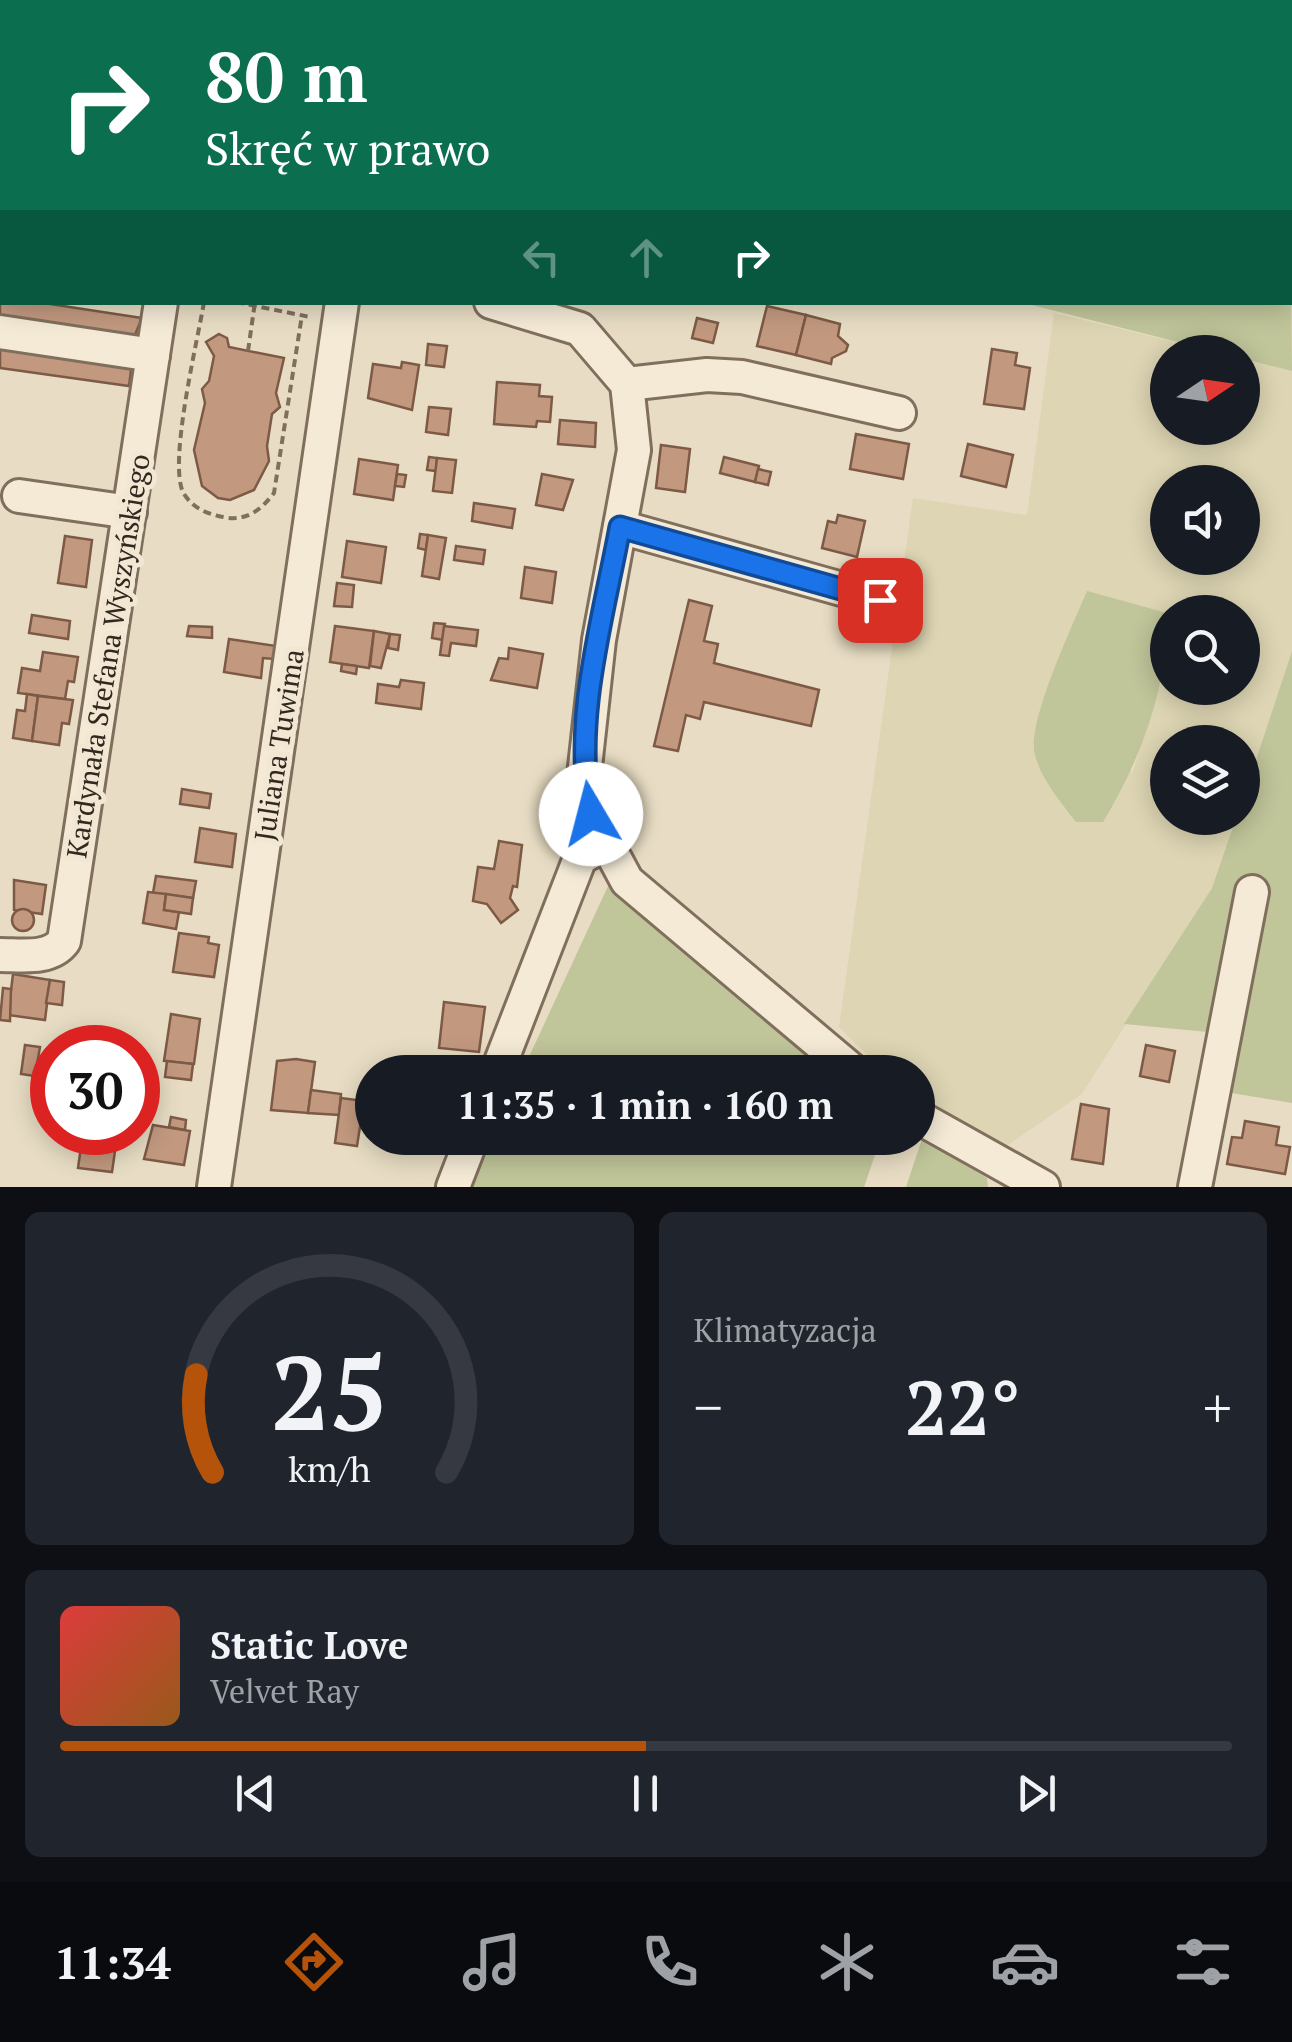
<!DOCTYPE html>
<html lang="pl">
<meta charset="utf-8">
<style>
:root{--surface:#171b24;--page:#20242c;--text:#f1f3f6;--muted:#9ea1a6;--line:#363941;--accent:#b45309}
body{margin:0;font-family:"PT Serif",serif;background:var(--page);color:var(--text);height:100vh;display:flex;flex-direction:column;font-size:38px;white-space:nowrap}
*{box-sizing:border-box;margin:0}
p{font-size:32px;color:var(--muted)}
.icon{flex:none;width:55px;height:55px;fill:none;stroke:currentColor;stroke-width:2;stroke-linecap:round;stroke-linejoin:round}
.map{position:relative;height:1187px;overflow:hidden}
.details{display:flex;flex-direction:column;gap:25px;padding:25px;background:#0d0f14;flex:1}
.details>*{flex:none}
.guide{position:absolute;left:0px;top:0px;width:1292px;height:305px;box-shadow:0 5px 25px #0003;background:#0b6e4f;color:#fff;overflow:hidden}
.needle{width:65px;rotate:77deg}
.buttons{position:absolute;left:1150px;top:335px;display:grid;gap:20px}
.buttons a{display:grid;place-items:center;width:110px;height:110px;border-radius:50%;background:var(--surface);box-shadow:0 5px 25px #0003;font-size:50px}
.speed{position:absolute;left:30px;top:1025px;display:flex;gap:20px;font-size:50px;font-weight:700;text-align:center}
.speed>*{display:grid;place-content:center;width:130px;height:130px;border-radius:50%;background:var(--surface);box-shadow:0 5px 25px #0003;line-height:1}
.speed .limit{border:15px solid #d22;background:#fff;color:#111}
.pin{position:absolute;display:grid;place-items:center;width:85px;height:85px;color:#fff;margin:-42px;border-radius:20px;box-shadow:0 5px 15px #0006}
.me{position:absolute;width:110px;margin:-55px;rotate:352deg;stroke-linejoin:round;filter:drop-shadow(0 0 8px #0008)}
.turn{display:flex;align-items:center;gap:35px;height:210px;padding:0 40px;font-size:45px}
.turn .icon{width:130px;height:130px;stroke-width:2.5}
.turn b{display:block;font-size:70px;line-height:85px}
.lanes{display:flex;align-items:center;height:95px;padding:0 40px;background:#0003;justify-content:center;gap:50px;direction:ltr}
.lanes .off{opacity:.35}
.big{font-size:75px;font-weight:800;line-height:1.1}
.details .widget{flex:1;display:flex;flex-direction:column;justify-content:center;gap:15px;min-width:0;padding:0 35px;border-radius:15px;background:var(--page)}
.details .dial{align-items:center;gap:0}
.dial svg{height:260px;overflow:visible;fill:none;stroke:var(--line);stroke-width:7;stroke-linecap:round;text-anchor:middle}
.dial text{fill:var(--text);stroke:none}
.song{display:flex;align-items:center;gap:30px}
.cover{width:120px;height:120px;border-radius:15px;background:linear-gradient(135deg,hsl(0 70% 55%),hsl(30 70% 35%))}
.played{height:10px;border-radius:5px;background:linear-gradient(90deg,var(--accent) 50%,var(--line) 50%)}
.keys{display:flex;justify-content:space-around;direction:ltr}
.heat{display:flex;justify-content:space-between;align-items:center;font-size:55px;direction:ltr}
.details .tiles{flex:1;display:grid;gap:25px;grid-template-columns:1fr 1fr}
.widget:last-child{grid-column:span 2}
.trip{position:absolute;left:355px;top:1055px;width:580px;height:100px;border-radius:50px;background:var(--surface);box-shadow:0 5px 25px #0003;font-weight:800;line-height:100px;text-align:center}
.tab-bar{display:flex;height:160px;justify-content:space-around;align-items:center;background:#090b0e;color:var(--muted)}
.tab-bar .icon{width:70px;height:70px}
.tab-bar .selected{color:var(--accent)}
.tab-bar b{font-size:45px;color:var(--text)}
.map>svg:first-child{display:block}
.farmland{fill:#ddd5b3;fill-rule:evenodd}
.green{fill:#c1c59a}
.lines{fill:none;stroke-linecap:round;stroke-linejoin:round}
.stream{stroke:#6e8981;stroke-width:8}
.building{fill:#c2997f;stroke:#7d5a46;stroke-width:2.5}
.minor-casing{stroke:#816f5d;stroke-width:38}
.path{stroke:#816f5d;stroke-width:4;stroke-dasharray:8 5;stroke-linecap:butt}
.minor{stroke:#f4ead6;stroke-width:32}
.route-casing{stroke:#114b97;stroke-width:25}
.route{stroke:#1a73e8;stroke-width:18}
.labels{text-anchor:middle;stroke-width:10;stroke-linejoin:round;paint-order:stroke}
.street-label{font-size:28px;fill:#33281f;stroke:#f1e7d3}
</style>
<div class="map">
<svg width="1292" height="1187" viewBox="0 0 1292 1187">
<rect width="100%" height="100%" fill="#e8ddc4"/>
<!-- farmland -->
<path class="farmland" d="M1054 313 1217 352H1168V428H1242L1243 359 1292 371V651L1243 799 1242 742H1168V818H1236L1212 888 1082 1094 1002 1149 918 1094V1072H885L839 1027 913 498 1027 515ZM1168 482H1242V558H1168ZM1086 592 1167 613 1242 612V688H1168L1167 659 1132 774Z"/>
<!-- green -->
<g class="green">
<path d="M1290 164 1292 371 1243 359 1242 352H1217L1024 303 1290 302Z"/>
<path d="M1087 591 1167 613C1168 687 1141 759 1103 822H1076C1061 802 1042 781 1035 755 1026 723 1073 625 1087 591Z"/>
<path d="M1292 651V1103L1196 1087 1208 1032 1124 1024 1212 888 1236 818H1242L1243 799Z"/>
<path d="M608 886 830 1072H522Z"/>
<path d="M492 1138H881L864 1187H470Z"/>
<path d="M922 1139 987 1178 988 1187H906Z"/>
</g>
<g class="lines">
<!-- stream -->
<path class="stream" d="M1290 67 1292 69"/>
</g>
<!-- building -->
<g class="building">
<path d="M0 133 2 134V183L0 182Z"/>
<path d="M0 297 2 302H37L142 318 134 337 0 317Z"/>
<path d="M767 306 806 315 796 355 757 346Z"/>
<path d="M806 315 840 324 838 336 848 345 846 351 832 358 831 364 796 355Z"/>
<path d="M697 318 718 323 713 343 692 338Z"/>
<path d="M219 334 227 338 229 347 284 358 276 393 280 407 272 414 267 446 269 461 254 490 230 500 218 498 202 486 194 450 205 403 202 389 209 381 214 356 206 342Z"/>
<path d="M428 344 447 346 444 367 426 365Z"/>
<path d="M0 345 132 363 129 386 0 368Z"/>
<path d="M992 349 1017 353 1015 365 1030 368 1024 409 984 404Z"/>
<path d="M402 362 419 365 412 410 368 398 373 364 401 368Z"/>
<path d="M497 382 540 385 539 396 552 397 550 422 537 421 536 427 494 424Z"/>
<path d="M429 407 451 409 448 435 426 432Z"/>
<path d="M560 420 596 423 595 447 558 444Z"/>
<path d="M856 434 909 444 903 479 850 469Z"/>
<path d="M968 444 1013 455 1006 487 961 476Z"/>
<path d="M661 445 690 449 685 492 656 488Z"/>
<path d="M429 457 437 458 436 471 427 470Z"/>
<path d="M724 457 759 466 755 482 720 473Z"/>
<path d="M437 458 456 460 452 493 433 491Z"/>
<path d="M359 459 398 465 393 500 354 494Z"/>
<path d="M758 469 771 472 768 485 755 482Z"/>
<path d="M397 474 406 475 404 487 395 486Z"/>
<path d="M542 474 573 480 563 510 536 505Z"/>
<path d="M474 503 515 509 512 528 472 521Z"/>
<path d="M838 515 865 521 857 557 822 548 828 521 836 523Z"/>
<path d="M420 534 428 535 426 550 418 548Z"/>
<path d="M428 535 446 538 439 579 422 576Z"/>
<path d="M65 536 92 540 86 587 58 583Z"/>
<path d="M347 541 386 547 381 583 342 577Z"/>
<path d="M456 546 485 550 483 564 454 560Z"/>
<path d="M525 567 556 572 552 603 521 598Z"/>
<path d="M337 583 354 585 352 607 334 606Z"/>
<path d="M689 600 712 606 704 641 718 644 714 663 819 690 811 726 704 702 700 719 686 715 678 751 654 746Z"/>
<path d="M32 615 70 621 68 639 29 633Z"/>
<path d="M434 623 445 624 443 640 432 638Z"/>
<path d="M189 626 212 627V638L187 636Z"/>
<path d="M335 626 374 631 369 668 330 662Z"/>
<path d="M444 626 478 630 476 646 451 643 449 656 440 655Z"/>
<path d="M374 631 390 634 381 668 370 666Z"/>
<path d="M390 634 400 635 398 650 388 648Z"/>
<path d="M229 639 276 646 274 659 263 658 261 678 224 672Z"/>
<path d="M509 648 543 654 537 688 491 680 499 658 508 659Z"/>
<path d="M43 652 78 657 74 682 68 681 65 699 18 693 22 668 40 671Z"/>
<path d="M342 664 357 666 356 674 341 671Z"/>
<path d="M401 680 424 683 421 709 376 703 378 684 399 687Z"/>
<path d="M27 694 38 696 32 741 13 738 17 710 25 711Z"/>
<path d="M38 696 73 700 69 724 62 723 59 745 32 741Z"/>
<path d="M182 789 211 794 209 808 180 804Z"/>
<path d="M200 828 236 834 232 867 195 862Z"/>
<path d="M499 841 522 845 517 887 513 886 510 898 518 910 501 923 487 904 473 901 478 867 494 869Z"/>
<path d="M156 876 196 881 193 898 153 893Z"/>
<path d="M14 880 46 885 42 914 14 910Z"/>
<path d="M148 892 166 894 164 910 179 912 176 929 143 923Z"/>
<path d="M166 894 193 898 191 914 164 910Z"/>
<circle cx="23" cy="920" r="11"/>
<path d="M179 933 209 937 208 943 219 945 214 977 173 972Z"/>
<path d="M13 974 50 980 45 1020 8 1015Z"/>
<path d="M50 980 64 982 62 1005 46 1003Z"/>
<path d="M3 988 11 989 10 1021 0 1020Z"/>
<path d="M444 1002 485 1007 479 1052 439 1048Z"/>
<path d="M171 1014 200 1019 194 1064 164 1061Z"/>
<path d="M25 1045 40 1047 35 1076 21 1074Z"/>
<path d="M1146 1045 1175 1051 1169 1082 1140 1076Z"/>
<path d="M296 1059 315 1062 308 1113 271 1110 277 1061Z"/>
<path d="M167 1061 193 1064 191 1080 165 1077Z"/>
<path d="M311 1090 341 1094 339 1115 308 1113Z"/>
<path d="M341 1098 364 1101 357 1146 335 1143Z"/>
<path d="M1081 1104 1109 1109 1103 1164 1072 1159Z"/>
<path d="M171 1117 186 1120 185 1130 169 1127Z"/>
<path d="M1245 1121 1279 1127 1276 1145 1290 1147 1285 1174 1227 1164 1232 1137 1242 1138Z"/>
<path d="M153 1125 190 1131 184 1165 144 1159Z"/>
<path d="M81 1147 115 1151 112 1172 78 1168Z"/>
</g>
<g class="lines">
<!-- minor casing -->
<g class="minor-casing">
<g id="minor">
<path d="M183 0 190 2"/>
<path d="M744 2 745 0"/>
<path d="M925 2V0"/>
<path d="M1013 2V0"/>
<path d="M1096 2V0"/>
<path d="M0 94 2 95"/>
<path d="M1290 153 1292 154"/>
<path d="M491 302 580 329 627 384 634 450 599 640 584 776 591 814 627 881 854 1072"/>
<path d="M0 332 153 355"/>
<path d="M627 384 707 375 742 377 899 413"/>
<path d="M19 496 130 512"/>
<path d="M620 527 881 600"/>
<path d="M0 955C22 955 50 960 64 941L161 302"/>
<path d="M497 1072 580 858 605 844"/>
<path d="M918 1117 1043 1187"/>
<path d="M214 1187 342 302"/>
<path d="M453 1187 472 1138"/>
<path d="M1195 1187 1252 892"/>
</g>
</g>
<!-- path -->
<g class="path">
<path d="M34 2 35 0"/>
<path d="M204 302C198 339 167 466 184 494 193 508 207 514 223 517 246 522 261 510 274 493L302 315"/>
<path d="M236 302 310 317"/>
<path d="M248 351 255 302"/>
</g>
<!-- minor -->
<use href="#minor" class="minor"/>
</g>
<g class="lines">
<!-- route casing -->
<g class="route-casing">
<path id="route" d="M591 814C572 721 603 619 620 527L880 600"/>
</g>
<!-- route -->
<use href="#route" class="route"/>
</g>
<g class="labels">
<!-- street labels -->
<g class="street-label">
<text transform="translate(108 656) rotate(-81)" y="10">Kardynała Stefana Wyszyńskiego</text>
<text transform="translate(279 745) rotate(-81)" y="10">Juliana Tuwima</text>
</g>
</g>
</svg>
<div class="buttons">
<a><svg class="needle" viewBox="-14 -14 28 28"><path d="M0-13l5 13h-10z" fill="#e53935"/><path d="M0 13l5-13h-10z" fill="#9ea1a6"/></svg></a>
<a><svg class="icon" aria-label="sound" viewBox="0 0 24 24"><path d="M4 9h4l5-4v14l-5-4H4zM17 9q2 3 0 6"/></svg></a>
<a><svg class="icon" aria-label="search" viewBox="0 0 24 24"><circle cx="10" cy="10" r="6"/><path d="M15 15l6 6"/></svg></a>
<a><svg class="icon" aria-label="layers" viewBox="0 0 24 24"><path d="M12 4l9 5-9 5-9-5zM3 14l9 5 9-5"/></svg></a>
</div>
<div class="speed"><div class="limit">30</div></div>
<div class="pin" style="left:880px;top:600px;background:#d93025"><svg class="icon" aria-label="arrive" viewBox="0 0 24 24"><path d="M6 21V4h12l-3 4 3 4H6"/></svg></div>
<svg class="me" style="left:591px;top:814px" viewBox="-20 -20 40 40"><circle r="19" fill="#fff"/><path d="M0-13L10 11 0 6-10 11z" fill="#1a73e8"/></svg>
<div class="trip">11:35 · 1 min · 160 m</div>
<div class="guide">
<div class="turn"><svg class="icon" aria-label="right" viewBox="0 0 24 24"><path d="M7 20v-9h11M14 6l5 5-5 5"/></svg><div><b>80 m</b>Skręć w prawo</div></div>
<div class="lanes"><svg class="icon off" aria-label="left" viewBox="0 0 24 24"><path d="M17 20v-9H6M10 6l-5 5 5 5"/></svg><svg class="icon off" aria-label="ahead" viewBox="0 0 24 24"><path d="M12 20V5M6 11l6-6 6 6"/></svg><svg class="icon" aria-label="right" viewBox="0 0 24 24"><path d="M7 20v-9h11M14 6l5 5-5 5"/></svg></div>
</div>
</div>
<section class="details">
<div class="tiles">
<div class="widget dial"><svg viewBox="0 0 100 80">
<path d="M14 69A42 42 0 1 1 86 69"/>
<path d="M14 69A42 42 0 0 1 9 39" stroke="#b45309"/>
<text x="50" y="56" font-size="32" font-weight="700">25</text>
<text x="50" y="72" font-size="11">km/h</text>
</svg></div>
<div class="widget"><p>Klimatyzacja</p>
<div class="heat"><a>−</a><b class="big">22°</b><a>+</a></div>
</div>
<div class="widget">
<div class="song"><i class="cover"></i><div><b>Static Love</b><p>Velvet Ray</p></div></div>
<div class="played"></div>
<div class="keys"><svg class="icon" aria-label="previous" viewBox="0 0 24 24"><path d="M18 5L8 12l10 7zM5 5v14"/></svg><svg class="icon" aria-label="pause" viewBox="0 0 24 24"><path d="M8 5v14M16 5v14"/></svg><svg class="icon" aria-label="next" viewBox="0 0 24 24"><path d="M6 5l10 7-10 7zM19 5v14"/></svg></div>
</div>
</div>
</section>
<nav class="tab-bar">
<b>11:34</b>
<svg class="icon selected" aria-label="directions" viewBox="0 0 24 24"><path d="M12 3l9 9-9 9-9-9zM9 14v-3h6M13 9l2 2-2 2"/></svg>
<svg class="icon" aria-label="music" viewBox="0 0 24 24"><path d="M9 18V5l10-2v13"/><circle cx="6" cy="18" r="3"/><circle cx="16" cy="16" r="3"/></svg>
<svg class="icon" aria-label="phone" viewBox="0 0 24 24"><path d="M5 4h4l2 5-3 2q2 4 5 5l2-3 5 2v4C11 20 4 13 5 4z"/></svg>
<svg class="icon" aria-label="climate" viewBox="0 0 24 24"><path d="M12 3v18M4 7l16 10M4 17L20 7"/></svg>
<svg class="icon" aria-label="car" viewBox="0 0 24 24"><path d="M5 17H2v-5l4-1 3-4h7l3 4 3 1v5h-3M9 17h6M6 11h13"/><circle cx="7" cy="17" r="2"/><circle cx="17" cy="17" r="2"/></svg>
<svg class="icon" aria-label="filters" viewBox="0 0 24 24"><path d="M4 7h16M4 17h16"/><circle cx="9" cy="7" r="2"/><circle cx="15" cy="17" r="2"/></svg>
</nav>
